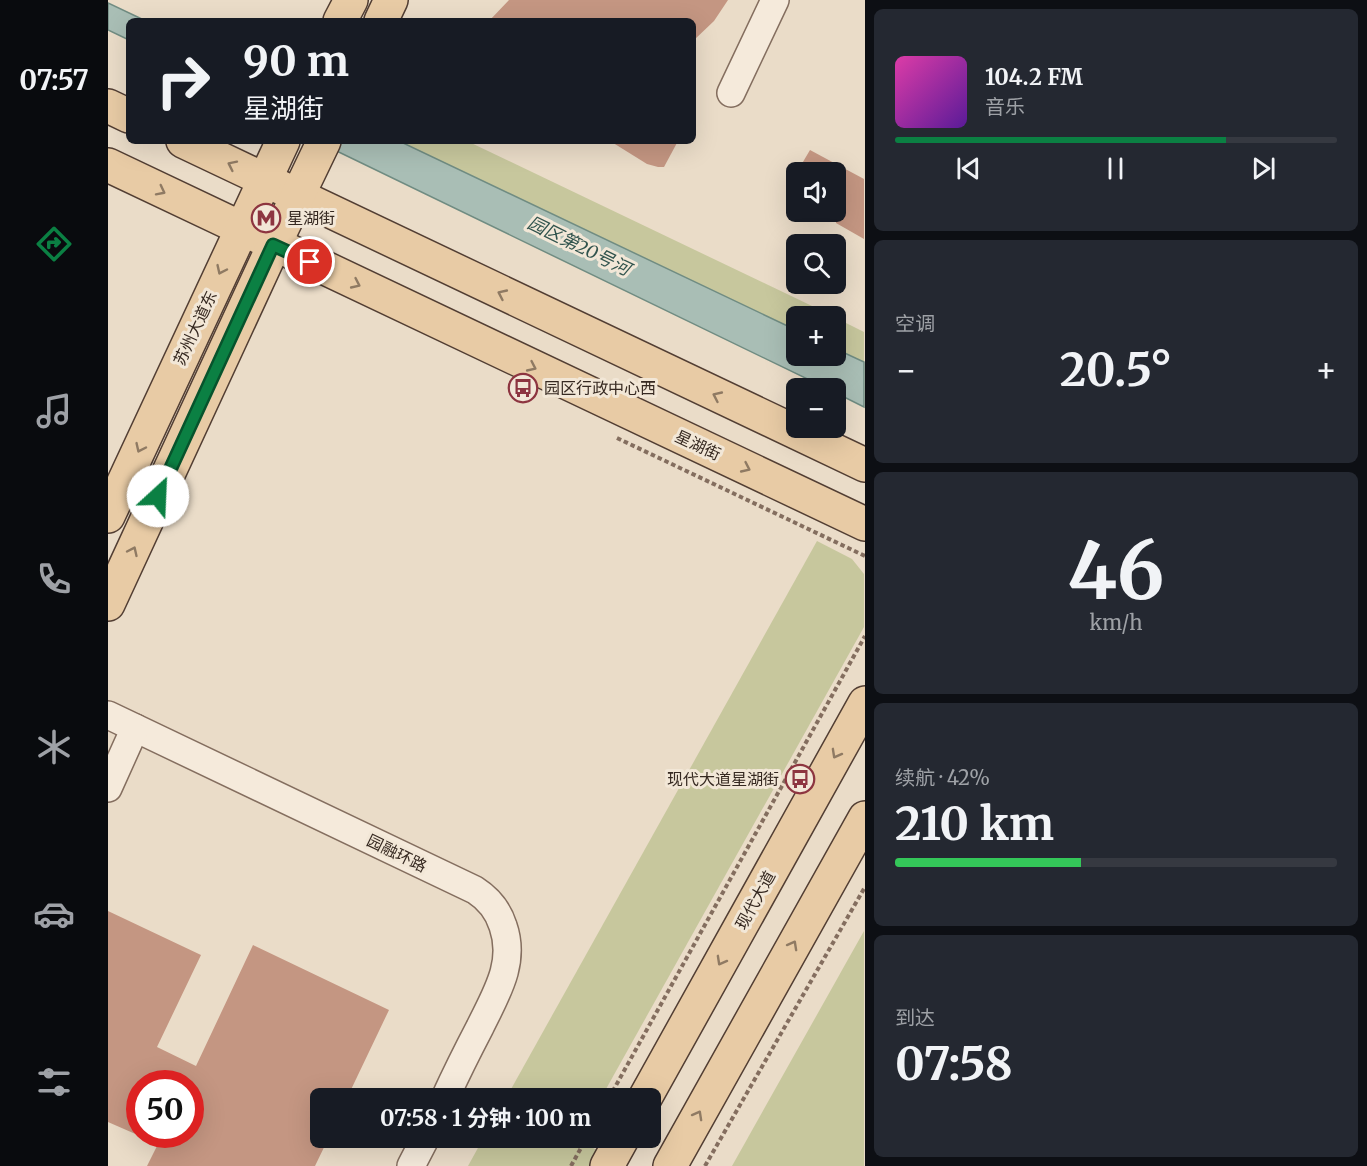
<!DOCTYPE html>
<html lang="zh">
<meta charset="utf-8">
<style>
:root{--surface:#171b24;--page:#242831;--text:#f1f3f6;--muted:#9ea1a6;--line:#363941;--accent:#0b8043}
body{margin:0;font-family:Merriweather,"Noto Sans SC",serif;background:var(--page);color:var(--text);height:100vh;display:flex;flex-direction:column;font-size:22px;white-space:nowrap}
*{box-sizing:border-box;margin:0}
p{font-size:20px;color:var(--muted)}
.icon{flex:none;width:33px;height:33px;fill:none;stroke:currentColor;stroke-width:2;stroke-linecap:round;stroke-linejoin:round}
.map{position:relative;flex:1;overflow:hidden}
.side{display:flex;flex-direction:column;gap:9px;padding:9px;background:#0d0f14;width:502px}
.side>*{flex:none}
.guide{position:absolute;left:18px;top:18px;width:570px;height:126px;border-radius:9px;box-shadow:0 6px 24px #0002;background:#171b24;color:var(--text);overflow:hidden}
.tools{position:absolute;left:678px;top:162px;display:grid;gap:12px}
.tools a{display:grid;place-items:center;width:60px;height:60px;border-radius:9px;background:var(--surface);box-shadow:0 6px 24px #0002;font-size:30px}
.speed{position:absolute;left:18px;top:1070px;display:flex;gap:12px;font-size:30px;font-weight:700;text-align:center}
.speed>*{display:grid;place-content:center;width:78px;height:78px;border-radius:50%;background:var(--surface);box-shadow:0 6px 24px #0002;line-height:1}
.speed .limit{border:9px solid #d22;background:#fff;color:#111}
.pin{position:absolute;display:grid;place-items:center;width:51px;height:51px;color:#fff;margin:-26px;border:3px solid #fff;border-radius:50%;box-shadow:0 2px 6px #0007}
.me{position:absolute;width:66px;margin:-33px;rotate:25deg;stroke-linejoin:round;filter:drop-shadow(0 0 4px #0008)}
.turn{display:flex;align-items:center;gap:21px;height:126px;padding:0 18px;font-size:27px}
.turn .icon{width:78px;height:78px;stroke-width:2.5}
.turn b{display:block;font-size:42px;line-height:51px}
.big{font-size:45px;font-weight:700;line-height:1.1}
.side .widget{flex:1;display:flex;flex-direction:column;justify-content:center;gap:9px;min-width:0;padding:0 21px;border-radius:9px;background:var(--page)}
.side .dial{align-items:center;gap:0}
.dial b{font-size:78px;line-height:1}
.song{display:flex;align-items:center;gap:18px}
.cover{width:72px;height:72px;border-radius:9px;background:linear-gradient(135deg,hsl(320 70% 55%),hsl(270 70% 35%))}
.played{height:6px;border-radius:3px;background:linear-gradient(90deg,var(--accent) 75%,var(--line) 75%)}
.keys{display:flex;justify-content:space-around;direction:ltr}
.heat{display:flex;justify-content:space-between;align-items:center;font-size:33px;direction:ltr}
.charge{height:9px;border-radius:4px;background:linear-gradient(90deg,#34c759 42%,var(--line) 0)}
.trip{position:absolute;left:202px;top:1088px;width:351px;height:60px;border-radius:9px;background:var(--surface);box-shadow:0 6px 24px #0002;font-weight:700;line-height:60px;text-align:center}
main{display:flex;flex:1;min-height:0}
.tabs{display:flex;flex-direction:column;width:108px;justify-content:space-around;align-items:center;background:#090b0e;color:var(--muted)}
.tabs .icon{width:42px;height:42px}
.tabs .selected{color:var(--accent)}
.tabs b{font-size:27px;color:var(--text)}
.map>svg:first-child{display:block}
.green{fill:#c7c79d}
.water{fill:#a9beb5;stroke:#708c82;stroke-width:1.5}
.building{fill:#c49682}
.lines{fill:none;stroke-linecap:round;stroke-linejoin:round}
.minor-casing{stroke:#846e5f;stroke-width:30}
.major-casing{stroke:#523e33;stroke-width:36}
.path{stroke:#846e5f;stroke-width:4;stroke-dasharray:4.5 3;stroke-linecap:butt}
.minor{stroke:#f5eadb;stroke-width:27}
.major{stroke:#e8cba5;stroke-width:33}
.oneway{stroke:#8f7a63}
.route-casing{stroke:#07532c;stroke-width:15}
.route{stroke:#0b8043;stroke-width:10}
.labels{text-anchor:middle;stroke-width:6;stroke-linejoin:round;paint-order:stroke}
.poi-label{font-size:16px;fill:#362921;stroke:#f2e7d7;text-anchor:start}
.street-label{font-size:16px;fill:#362921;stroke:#f2e7d7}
.water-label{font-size:18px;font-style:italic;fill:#32544e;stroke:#f2e7d7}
</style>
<main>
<nav class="tabs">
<b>07:57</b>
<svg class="icon selected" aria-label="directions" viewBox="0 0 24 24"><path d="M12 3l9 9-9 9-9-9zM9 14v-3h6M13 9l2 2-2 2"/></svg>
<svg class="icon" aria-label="music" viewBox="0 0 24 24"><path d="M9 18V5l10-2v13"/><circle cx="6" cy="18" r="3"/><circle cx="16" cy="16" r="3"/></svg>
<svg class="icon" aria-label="phone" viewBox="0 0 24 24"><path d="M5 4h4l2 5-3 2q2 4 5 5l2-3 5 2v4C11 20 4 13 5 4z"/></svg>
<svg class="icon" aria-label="climate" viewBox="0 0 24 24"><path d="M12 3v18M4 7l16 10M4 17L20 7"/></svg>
<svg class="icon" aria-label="car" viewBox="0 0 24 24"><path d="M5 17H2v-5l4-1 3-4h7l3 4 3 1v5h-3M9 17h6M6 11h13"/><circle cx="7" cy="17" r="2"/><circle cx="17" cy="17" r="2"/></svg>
<svg class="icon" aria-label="filters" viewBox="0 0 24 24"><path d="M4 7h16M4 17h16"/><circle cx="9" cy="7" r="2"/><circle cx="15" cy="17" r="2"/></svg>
</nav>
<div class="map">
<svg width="757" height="1166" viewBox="0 0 757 1166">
<rect width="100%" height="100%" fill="#eadcc8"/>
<!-- green -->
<g class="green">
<path d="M291 141H359L725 316H688V330Z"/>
<path d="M728 318 756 332V362L728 349Z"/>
<path d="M709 541 744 559 756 574V627L493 1098H398Z"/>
<path d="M756 931V1166H624Z"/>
<path d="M376 1137H471L470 1139 492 1152 484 1166H360Z"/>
</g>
<!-- water -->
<g class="water">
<path d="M0 3 38 21H21V40L0 30Z"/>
<path d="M208 141H291L688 330V356H728V349L756 362V407L728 393V388H718Z"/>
</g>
<!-- building -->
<g class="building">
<path d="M401 0H620L606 21 585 41V21H381Z"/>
<path d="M502 141H570L556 167H550L539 164Z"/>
<path d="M702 150 756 179V239L728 223V172H689Z"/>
<path d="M0 911 93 955 49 1047 88 1066 145 945 281 1010 239 1098H213V1137H221L207 1166H39L55 1134H82V1083H32V1136L0 1122Z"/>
</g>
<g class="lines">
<!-- minor casing -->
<g class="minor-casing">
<g id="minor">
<path d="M623 93 667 0"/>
<path d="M0 715 367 890C381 899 390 910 395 926 408 963 388 994 372 1027 360 1050 348 1074 337 1098"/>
<path d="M0 788 27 728"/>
<path d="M303 1166 318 1137"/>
</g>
</g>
<!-- major casing -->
<g class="major-casing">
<g id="major">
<path d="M232 21 243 0"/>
<path d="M273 21 283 0"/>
<path d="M0 106 21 116"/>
<path d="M75 141 757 465"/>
<path d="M0 165 757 524"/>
<path d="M0 516 175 141"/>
<path d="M0 604 166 245 216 141"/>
<path d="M537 1098 757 703"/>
<path d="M499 1166 515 1137"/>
<path d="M562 1166 757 818"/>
</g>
</g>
<!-- path -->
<g class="path">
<path d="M509 438 757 556"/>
<path d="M501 1098 757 636"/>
<path d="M463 1166 479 1137"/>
<path d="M597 1166 757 887"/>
</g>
<!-- minor -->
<use href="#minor" class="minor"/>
<!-- major -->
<use href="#major" class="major"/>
</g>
<!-- one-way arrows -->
<defs><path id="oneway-chevron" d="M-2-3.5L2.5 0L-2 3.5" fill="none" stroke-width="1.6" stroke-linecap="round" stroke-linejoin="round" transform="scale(1.5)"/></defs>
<g class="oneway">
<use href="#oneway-chevron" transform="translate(124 165) rotate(-154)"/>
<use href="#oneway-chevron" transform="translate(53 191) rotate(27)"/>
<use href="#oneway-chevron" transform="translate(113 270) rotate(115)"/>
<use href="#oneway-chevron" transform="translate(248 284) rotate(25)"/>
<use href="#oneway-chevron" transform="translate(394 294) rotate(-155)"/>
<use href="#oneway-chevron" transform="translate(424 367) rotate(25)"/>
<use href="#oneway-chevron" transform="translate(609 396) rotate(-155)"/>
<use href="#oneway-chevron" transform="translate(32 448) rotate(115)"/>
<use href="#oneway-chevron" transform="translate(638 468) rotate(25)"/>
<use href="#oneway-chevron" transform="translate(25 551) rotate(-65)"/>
<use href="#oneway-chevron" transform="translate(728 754) rotate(119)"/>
<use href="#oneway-chevron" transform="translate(685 945) rotate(-61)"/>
<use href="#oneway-chevron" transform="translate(613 961) rotate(119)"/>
<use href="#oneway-chevron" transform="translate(590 1115) rotate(-61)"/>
</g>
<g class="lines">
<!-- route casing -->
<g class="route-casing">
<path id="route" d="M50 496 165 245 202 262"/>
</g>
<!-- route -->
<use href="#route" class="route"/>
</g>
<!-- icons -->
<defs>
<g id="metro-ring" transform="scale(1.5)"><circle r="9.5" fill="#f2e7d7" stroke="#8d3540" stroke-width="1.5"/><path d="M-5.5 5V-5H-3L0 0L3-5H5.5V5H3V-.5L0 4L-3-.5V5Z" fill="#8d3540"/></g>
<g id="bus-ring" transform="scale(1.5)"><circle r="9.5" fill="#f2e7d7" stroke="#8d3540" stroke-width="1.5"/><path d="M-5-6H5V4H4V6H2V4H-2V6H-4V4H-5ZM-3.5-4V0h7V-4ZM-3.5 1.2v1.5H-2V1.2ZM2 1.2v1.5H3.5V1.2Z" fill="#8d3540"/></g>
</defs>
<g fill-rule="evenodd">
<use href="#metro-ring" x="158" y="218"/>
<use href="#bus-ring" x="415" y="388"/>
<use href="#bus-ring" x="692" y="779"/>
</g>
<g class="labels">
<!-- poi labels -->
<g class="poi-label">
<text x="179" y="224">星湖街</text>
<text x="436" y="394">园区行政中心西</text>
<text x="671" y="785" text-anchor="end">现代大道星湖街</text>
</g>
<!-- street labels -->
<g class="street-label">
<text transform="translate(87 328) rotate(-65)" y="6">苏州大道东</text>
<text transform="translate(590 445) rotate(25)" y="6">星湖街</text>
<text transform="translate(289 853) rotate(26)" y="6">园融环路</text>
<text transform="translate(647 900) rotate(-61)" y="6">现代大道</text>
</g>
<!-- water labels -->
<g class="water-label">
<text transform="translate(471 246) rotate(26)" y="6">园区第20号河</text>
</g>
</g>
</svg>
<div class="tools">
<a><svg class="icon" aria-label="sound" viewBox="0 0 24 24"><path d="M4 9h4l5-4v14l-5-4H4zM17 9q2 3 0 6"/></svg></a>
<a><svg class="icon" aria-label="search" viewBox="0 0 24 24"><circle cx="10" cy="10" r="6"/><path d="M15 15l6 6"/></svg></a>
<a>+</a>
<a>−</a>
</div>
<div class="speed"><div class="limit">50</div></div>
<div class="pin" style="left:202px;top:262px;background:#d93025"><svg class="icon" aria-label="arrive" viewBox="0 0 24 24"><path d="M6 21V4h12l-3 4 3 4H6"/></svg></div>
<svg class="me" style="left:50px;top:496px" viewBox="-20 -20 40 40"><circle r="19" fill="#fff"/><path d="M0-13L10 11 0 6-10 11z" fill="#0b8043"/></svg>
<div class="trip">07:58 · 1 分钟 · 100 m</div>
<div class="guide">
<div class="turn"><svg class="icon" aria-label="right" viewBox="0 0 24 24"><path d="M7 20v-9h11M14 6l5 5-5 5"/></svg><div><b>90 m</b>星湖街</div></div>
</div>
</div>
<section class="side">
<div class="widget">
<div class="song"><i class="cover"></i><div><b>104.2 FM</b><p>音乐</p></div></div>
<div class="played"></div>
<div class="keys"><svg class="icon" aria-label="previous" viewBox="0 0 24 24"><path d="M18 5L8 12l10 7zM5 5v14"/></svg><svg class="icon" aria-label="pause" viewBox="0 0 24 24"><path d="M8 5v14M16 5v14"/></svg><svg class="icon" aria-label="next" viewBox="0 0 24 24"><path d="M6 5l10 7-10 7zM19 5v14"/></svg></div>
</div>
<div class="widget"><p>空调</p>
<div class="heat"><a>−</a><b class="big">20.5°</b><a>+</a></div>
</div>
<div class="widget dial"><b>46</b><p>km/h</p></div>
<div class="widget"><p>续航 · 42%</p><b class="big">210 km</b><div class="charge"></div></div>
<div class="widget"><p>到达</p><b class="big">07:58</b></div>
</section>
</main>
